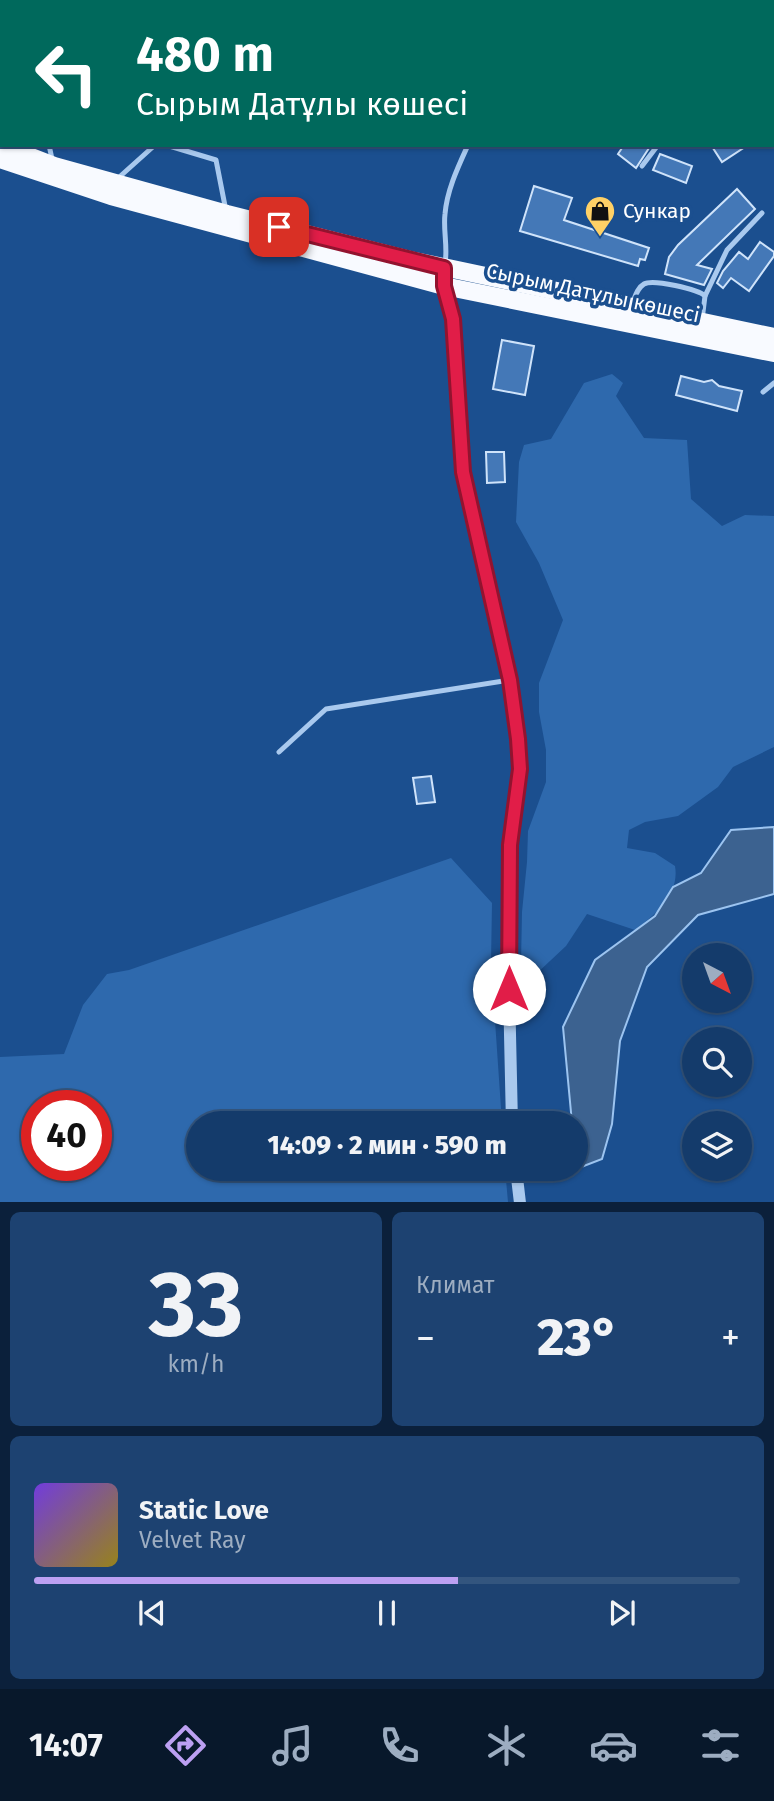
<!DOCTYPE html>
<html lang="ru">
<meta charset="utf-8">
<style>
:root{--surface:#143b6b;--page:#1d4271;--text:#f1f3f6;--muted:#9dadc1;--line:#33557e;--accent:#bca0f2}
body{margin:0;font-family:"Fira Sans",sans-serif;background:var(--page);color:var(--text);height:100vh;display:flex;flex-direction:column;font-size:26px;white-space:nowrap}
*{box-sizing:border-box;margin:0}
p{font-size:23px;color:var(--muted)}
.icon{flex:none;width:38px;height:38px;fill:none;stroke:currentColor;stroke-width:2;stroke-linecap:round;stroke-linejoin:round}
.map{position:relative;height:1202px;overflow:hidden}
.panel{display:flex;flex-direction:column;gap:10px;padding:10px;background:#0b203b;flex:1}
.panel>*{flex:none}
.hud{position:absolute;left:0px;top:0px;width:775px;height:147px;box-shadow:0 2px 5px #0004,0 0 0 2px var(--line);background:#00695c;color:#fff;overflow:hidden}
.needle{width:46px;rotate:139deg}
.tools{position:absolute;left:682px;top:943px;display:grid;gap:14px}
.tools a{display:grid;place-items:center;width:70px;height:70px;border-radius:50%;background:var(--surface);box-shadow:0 2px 5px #0004,0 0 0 2px var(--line);font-size:35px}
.speed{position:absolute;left:21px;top:1090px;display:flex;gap:14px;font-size:35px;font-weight:700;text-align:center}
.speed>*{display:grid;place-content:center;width:91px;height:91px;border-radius:50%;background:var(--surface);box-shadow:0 2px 5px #0004,0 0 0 2px var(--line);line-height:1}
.speed .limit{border:10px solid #d22;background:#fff;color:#111}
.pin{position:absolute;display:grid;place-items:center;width:60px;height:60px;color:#fff;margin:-30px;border-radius:14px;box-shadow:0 4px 10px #0006}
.me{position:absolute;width:77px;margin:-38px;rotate:0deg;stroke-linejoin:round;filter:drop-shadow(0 0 5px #0008)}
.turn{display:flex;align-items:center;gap:24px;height:147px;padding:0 21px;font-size:32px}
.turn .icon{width:91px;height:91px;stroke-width:2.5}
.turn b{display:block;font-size:49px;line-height:60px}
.big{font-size:52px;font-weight:800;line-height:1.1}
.panel .card{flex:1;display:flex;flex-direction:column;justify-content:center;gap:10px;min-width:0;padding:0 24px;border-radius:10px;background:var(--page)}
.panel .dial{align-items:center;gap:0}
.dial b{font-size:91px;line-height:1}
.song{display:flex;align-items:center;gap:21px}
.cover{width:84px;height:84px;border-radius:10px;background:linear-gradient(135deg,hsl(260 70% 55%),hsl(50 70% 35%))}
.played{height:7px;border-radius:4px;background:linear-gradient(90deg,var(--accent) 60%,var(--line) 60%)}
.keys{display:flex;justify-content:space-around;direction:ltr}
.heat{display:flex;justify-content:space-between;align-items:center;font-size:38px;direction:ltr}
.panel .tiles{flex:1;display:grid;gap:10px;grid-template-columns:1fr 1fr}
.card:last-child{grid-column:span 2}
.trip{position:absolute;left:186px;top:1111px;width:402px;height:70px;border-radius:35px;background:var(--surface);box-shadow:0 2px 5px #0004,0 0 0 2px var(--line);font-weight:800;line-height:70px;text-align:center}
.tabs{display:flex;height:112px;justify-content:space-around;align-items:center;background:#08182b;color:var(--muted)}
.tabs .icon{width:49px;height:49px}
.tabs .selected{color:var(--accent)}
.tabs b{font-size:32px;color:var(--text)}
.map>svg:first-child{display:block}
.green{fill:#2e69ad;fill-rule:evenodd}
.water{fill:#3c6290;stroke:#9cc4f0;stroke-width:2}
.building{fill:#4478b7;stroke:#cfe3fa;stroke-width:2}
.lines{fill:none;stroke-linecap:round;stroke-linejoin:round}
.service{stroke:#a9c9ee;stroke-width:5}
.tertiary{stroke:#a9c9ee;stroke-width:12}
.secondary{stroke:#d6e6fa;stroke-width:14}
.trunk{stroke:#f8faff;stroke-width:18}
.route-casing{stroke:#92132f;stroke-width:18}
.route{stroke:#e11d48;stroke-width:12}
.labels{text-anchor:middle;stroke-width:7;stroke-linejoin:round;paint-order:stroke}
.poi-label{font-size:21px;fill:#fff;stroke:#1b4f8f;text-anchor:start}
.street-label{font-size:21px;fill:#fff;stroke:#1b4f8f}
</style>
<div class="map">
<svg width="774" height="1203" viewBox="0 0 774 1203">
<rect width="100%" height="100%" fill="#1b4f8f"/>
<!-- green -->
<g class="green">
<path d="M612 374 623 383 616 396 644 438 687 440 691 499 722 526 745 515 774 516V747L733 767 718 787 678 816 645 822 629 830 627 848 655 853 675 866C680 894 655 915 635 930L587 914 566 946 535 975 521 963 522 912 527 862 528 831 546 782V750L539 712V683L563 620 539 563 516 522 519 462 524 445 551 439 584 383Z"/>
<path d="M451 858 492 903 491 962 502 1123 198 1124V1169H505L508 1202H0V1057L64 1054 83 1005 107 974 129 970ZM37 1106H96V1166H37Z"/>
</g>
<!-- water -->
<path class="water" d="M774 827V894L698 915 647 967 620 1041 612 1124 602 1159 576 1169V1124L572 1123 563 1027 595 960 655 916 673 887 701 873 731 830Z"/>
<!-- building -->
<g class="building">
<path d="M624 145H651L636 168 618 154Z"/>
<path d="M711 145H748L722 162Z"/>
<path d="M660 154 692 166 686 183 653 170Z"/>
<path d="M534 186 572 198 564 220 649 248 645 260 640 259 638 266 520 231Z"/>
<path d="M737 189 755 209 697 265 712 269 704 285 665 274 669 257 678 245Z"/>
<path d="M760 242 774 252V256L749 291 731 278 723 288 717 283 723 271 739 252 748 259Z"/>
<path d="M502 340 534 346 525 395 493 389Z"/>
<path d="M681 376 704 382 712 380 719 386 742 391 737 411 676 395Z"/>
<path d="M486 452H504L505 482 487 483Z"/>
<path d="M431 776 435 802 417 804 413 778Z"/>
</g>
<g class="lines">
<!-- service -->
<g class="service">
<path d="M595 2 597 0"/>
<path d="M0 26H2"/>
<path d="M774 119V118"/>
<path d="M49 145 52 159"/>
<path d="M166 145 216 160 226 211"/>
<path d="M642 166 658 145"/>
<path d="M116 180 155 145"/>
<path d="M445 264C448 247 443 230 445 214 447 190 458 167 468 145"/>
<path d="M705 296 727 250 762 213"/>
<path d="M632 304C635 297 637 288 644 284 653 279 698 289 705 296L702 320"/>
<path d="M763 392 774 383"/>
<path d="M279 752 326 709 510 680"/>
</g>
<!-- tertiary -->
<g class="tertiary">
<path d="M444 281 453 319 463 472 510 680 518 739 520 769 510 845 509 989 512 1124"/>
<path d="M516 1169 520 1203"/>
</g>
<!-- secondary -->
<g class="secondary">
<path d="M719 0V2"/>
<path d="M774 104V105"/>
</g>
<!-- trunk -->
<g class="trunk">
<path d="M0 145 54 166 227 214 410 260 774 337"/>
<path d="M0 159 111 196 444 286 774 353"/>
</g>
</g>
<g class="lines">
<!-- route casing -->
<g class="route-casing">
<path id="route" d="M279 227 444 268V286L453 319 463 472 510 680 518 739 520 769 510 845 509 989"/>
</g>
<!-- route -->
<use href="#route" class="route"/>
</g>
<!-- icons -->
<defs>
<g id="shop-pin" transform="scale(1.575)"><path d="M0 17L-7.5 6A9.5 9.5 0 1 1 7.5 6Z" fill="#ffd166" stroke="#1b4f8f"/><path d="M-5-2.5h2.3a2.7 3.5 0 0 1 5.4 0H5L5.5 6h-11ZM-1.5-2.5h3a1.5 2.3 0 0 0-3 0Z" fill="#111"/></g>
</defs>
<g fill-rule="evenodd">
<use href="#shop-pin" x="600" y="211"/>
</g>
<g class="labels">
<!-- poi labels -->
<g class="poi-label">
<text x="623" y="218">Сункар</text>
</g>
<!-- street labels -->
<g class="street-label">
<text transform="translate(593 293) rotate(12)" y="7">Сырым Датұлы көшесі</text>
</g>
</g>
</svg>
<div class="tools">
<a><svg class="needle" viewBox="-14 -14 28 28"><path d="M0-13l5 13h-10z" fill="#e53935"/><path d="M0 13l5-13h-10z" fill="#9dadc1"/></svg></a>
<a><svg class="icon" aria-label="search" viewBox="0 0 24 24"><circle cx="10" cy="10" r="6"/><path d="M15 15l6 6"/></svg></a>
<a><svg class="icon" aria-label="layers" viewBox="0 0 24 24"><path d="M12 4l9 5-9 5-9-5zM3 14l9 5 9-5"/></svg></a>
</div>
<div class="speed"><div class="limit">40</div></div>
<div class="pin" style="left:279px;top:227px;background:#d93025"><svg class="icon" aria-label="arrive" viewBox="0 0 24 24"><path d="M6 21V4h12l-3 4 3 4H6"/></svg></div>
<svg class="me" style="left:509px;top:989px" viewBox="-20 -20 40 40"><circle r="19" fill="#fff"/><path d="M0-13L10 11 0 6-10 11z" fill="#e11d48"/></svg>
<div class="trip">14:09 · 2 мин · 590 m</div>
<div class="hud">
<div class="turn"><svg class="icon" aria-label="left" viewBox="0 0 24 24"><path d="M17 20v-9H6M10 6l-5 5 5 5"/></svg><div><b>480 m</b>Сырым Датұлы көшесі</div></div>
</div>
</div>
<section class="panel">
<div class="tiles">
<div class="card dial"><b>33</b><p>km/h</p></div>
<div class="card"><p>Климат</p>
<div class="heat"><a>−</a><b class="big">23°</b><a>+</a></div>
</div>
<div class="card">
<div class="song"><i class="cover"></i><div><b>Static Love</b><p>Velvet Ray</p></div></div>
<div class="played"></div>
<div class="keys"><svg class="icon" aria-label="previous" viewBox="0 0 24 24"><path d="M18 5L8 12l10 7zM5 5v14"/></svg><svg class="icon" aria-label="pause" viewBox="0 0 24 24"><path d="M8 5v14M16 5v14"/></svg><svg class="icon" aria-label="next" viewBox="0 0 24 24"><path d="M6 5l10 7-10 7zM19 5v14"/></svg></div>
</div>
</div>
</section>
<nav class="tabs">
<b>14:07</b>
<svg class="icon selected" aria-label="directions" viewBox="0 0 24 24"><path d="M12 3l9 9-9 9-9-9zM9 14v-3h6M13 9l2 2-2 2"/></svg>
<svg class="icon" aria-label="music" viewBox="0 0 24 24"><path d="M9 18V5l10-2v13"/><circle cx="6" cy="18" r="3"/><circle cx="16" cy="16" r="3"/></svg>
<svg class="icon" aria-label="phone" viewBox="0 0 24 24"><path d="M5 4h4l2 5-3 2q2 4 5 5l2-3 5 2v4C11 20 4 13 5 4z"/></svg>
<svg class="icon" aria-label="climate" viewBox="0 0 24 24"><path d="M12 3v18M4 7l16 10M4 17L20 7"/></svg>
<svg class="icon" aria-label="car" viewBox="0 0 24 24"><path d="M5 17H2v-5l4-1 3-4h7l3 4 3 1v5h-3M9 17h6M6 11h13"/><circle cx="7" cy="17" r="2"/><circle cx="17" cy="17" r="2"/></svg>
<svg class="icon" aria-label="filters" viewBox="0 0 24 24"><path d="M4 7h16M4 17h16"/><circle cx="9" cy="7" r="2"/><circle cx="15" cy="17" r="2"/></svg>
</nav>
